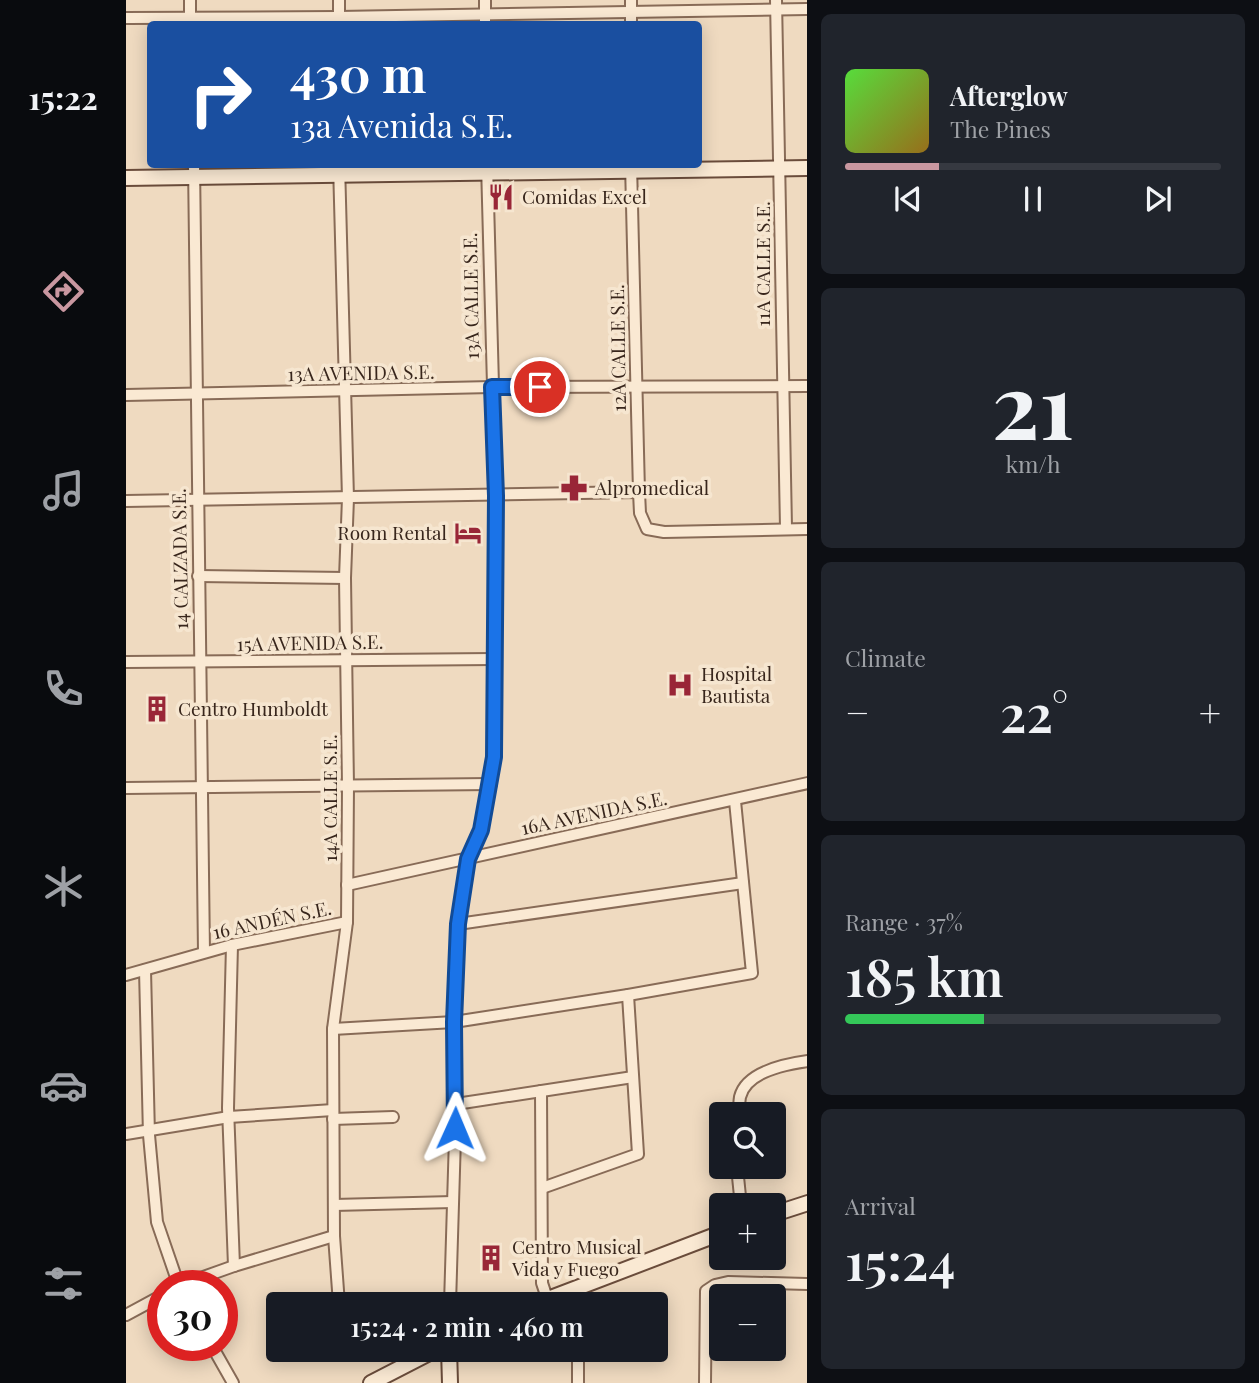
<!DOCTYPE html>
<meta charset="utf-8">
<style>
:root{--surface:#171b24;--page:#20242c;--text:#f1f3f6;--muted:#9ea1a6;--line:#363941;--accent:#c997a0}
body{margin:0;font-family:"Playfair Display",serif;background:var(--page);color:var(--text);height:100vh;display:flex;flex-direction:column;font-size:26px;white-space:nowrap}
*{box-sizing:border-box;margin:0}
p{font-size:23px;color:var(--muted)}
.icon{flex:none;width:38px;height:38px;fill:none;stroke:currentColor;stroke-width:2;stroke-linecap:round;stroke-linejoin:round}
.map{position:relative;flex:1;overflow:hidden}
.side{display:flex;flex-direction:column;gap:14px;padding:14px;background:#0d0f14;width:452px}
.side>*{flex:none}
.banner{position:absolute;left:21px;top:21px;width:555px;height:147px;border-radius:7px;box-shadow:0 4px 18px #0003;background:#1a4fa0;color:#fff;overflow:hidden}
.fabs{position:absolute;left:583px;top:1102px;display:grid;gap:14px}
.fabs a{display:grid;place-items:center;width:77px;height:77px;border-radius:7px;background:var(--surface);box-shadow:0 4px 18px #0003;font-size:35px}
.speed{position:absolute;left:21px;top:1270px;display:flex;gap:14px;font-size:35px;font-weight:700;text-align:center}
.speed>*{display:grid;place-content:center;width:91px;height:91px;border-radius:50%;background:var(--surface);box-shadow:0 4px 18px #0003;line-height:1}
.speed .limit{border:10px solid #d22;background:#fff;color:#111}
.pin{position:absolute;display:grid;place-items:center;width:60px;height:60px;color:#fff;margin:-30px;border:4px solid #fff;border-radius:50%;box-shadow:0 2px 7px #0007}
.me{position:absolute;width:77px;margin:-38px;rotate:1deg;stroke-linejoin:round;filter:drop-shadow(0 0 5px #0008)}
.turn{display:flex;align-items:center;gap:24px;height:147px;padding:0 28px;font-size:32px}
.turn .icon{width:91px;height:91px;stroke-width:2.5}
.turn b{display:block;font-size:49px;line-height:60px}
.big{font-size:52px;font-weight:600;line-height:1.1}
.side .widget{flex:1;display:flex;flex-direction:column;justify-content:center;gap:10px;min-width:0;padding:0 24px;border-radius:10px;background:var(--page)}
.side .dial{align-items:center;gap:0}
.dial b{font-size:91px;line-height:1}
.song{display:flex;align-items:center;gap:21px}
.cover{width:84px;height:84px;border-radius:10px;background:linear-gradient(135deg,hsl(110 70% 55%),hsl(40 70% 35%))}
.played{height:7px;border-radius:4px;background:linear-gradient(90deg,var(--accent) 25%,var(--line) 25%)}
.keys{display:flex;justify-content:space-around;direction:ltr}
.heat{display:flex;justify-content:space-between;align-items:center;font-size:38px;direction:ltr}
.charge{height:10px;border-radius:5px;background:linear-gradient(90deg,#34c759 37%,var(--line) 0)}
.trip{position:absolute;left:140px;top:1292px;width:402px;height:70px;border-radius:7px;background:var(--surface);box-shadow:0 4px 18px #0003;font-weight:600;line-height:70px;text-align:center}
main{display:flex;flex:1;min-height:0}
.dock{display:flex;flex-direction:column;width:126px;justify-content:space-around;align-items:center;background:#090b0e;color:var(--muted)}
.dock .icon{width:49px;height:49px}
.dock .on{color:var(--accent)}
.dock b{font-size:32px;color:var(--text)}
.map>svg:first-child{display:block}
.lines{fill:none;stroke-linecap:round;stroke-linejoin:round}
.street-casing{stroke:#886b57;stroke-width:14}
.secondary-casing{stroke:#6a4c3b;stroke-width:18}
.street{stroke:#fae9d3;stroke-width:10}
.secondary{stroke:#fae9d3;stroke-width:14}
.route-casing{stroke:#114b97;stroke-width:18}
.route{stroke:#1a73e8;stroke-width:12}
.labels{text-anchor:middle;stroke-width:7;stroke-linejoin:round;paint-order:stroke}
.poi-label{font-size:19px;fill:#38261c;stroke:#f6e6d0;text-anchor:start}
.street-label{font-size:19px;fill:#38261c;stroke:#f6e6d0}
</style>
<main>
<nav class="dock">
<b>15:22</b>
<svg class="icon on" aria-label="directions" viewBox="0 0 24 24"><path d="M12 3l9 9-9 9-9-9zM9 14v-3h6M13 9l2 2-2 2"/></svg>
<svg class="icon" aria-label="music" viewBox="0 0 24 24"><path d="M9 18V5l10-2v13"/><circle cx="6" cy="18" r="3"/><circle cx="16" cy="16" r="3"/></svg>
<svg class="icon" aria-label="phone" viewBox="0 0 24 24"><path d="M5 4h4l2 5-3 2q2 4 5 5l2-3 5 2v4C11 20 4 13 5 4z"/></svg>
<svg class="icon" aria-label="climate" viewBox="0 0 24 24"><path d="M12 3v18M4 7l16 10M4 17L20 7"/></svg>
<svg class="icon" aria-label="car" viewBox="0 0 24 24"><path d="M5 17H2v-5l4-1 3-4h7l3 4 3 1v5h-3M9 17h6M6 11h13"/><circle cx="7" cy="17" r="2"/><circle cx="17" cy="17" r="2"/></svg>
<svg class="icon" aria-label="filters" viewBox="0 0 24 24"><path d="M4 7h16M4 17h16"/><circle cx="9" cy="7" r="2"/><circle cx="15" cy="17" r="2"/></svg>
</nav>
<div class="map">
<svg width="682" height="1383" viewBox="0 0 682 1383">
<rect width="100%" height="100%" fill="#efdac0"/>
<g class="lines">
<!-- street casing -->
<g class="street-casing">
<g id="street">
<path d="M64 0V24"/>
<path d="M213 0V22"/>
<path d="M359 0V24"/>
<path d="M505 0V24"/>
<path d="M650 0 660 528"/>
<path d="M0 18 213 17 682 9"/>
<path d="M68 164 78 952"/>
<path d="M505 164 513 492 514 513 521 529 538 532 682 529"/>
<path d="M0 395 366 387 682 386"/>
<path d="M0 501 513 492"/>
<path d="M72 576 219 578"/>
<path d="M0 662 368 659"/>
<path d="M0 788 365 784"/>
<path d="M221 885 682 783"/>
<path d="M332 924 617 883"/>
<path d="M106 945 102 1108 108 1266"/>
<path d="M19 970 23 1135 31 1222 53 1286"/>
<path d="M0 975 106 945 221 922"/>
<path d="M207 1029 328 1022 502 995 626 973 609 801"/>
<path d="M415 1091 416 1283 421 1298"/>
<path d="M330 1104 507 1077"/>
<path d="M613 1115C613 1109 613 1103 614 1097 620 1072 660 1064 682 1061"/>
<path d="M207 1119 267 1117"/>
<path d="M0 1134 103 1117 207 1110"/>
<path d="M611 1167 615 1206"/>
<path d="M416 1188 512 1154 502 995"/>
<path d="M208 1205 327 1202"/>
<path d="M52 1286 108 1266 208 1236"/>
<path d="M213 1304 208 1236 207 1029 221 922 222 786 219 578 222 498 213 164"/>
<path d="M324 1304 330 1104 328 1022 332 924 342 859 355 829 368 757 370 496 361 164"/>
<path d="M452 1304V1286"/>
<path d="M0 1315 37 1295"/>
<path d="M86 1346 107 1383"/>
<path d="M452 1349V1383"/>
<path d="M579 1383 580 1291 589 1285 602 1282 682 1284"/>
</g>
</g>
<!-- secondary casing -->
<g class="secondary-casing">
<g id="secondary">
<path d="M0 178 682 168"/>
<path d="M648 1214 682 1203"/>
<path d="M409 1304 595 1233"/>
<path d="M323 1349 324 1383"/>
<path d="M245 1383 311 1349"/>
</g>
</g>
<!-- street -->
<use href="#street" class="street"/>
<!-- secondary -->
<use href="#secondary" class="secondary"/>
</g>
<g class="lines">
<!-- route casing -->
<g class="route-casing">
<path id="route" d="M329 1128 328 1022 332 924 342 859 355 830 368 757 370 496 366 387H414"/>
</g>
<!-- route -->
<use href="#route" class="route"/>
</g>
<!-- icons -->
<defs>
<g id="restaurant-bare" transform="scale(2.1)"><path d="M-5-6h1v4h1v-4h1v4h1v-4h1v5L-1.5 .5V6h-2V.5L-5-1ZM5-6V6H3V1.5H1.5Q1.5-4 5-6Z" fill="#992637" stroke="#f6e6d0" stroke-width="2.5" paint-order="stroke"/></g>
<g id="pharmacy-bare" transform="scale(2.1)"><path d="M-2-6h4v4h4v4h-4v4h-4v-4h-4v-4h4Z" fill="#992637" stroke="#f6e6d0" stroke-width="2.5" paint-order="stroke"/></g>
<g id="hotel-bare" transform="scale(2.1)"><path d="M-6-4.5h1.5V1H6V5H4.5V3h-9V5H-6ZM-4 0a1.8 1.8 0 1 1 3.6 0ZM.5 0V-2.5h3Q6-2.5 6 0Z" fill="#992637" stroke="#f6e6d0" stroke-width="2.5" paint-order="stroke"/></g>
<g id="hospital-bare" transform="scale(2.1)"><path d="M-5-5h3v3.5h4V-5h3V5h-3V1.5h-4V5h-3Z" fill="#992637" stroke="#f6e6d0" stroke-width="2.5" paint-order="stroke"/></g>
<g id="building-bare" transform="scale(2.1)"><path d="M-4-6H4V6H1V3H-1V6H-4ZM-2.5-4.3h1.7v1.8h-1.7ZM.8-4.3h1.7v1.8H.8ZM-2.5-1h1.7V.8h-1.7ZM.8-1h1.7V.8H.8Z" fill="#992637" stroke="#f6e6d0" stroke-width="2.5" paint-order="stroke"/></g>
</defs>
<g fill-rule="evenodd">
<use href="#restaurant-bare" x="375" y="197"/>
<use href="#pharmacy-bare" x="448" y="488"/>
<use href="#hotel-bare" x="342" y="533"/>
<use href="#hospital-bare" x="554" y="685"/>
<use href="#building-bare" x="31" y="709"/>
<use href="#building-bare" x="365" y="1258"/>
</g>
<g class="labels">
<!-- poi labels -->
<g class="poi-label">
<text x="396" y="204">Comidas Excel</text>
<text x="469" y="495">Alpromedical</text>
<text x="321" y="540" text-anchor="end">Room Rental</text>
<text x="575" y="681">Hospital<tspan x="575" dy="22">Bautista</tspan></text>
<text x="52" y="716">Centro Humboldt</text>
<text x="386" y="1254">Centro Musical<tspan x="386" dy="22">Vida y Fuego</tspan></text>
</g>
<!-- street labels -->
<g class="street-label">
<text transform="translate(637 264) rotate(-90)" y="7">11A CALLE S.E.</text>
<text transform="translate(345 296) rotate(-91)" y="7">13A CALLE S.E.</text>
<text transform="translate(492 348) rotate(-91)" y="7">12A CALLE S.E.</text>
<text transform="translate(235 373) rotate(-1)" y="7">13A AVENIDA S.E.</text>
<text transform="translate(54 559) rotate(-91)" y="7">14 CALZADA S.E.</text>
<text transform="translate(184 643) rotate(-1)" y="7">15A AVENIDA S.E.</text>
<text transform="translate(204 798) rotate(-90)" y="7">14A CALLE S.E.</text>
<text transform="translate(468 813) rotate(-12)" y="7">16A AVENIDA S.E.</text>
<text transform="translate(146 920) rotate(-12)" y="7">16 ANDÉN S.E.</text>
</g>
</g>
</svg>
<div class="fabs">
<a><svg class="icon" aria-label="search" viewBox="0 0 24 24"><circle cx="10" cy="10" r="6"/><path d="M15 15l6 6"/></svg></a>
<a>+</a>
<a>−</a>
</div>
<div class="speed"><div class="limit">30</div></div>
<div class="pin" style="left:414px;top:387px;background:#d93025"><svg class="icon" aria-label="arrive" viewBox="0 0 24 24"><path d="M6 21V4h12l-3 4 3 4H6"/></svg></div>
<svg class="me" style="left:329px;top:1128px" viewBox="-20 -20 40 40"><path d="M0-17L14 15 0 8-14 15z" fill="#1a73e8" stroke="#fff" stroke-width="4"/></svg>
<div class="trip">15:24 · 2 min · 460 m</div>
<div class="banner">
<div class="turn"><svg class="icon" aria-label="right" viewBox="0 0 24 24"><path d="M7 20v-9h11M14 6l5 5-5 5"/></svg><div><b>430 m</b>13a Avenida S.E.</div></div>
</div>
</div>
<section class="side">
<div class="widget">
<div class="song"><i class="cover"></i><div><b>Afterglow</b><p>The Pines</p></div></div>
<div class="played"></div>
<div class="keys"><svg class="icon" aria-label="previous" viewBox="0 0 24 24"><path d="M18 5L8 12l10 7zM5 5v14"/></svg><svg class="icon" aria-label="pause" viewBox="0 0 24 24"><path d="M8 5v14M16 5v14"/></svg><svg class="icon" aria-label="next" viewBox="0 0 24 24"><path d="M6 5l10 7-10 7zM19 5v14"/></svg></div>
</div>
<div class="widget dial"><b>21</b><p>km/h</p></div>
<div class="widget"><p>Climate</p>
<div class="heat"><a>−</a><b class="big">22°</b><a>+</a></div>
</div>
<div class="widget"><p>Range · 37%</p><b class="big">185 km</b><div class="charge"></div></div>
<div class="widget"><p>Arrival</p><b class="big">15:24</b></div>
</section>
</main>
